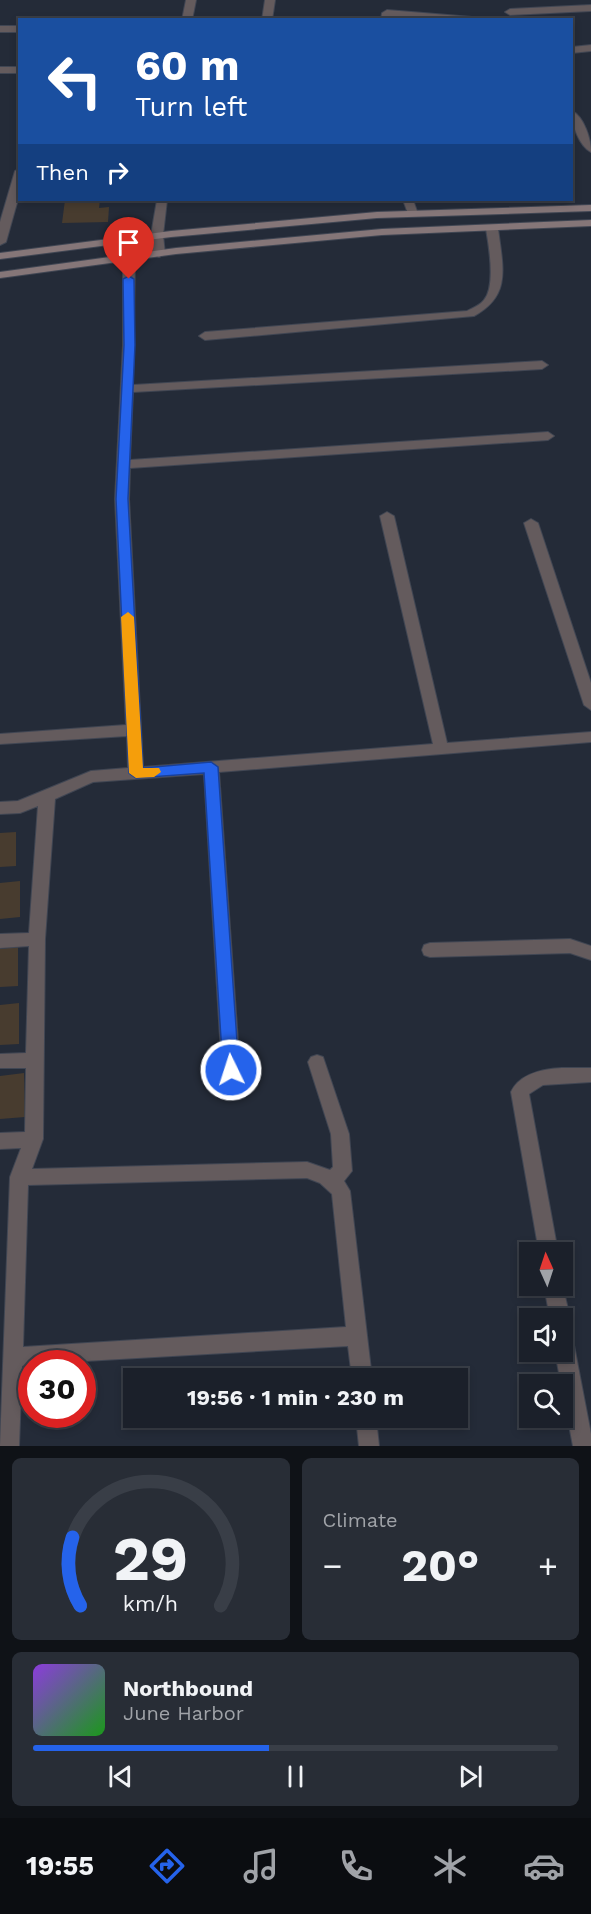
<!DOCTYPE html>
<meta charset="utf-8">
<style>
:root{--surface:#1b202a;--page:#282d36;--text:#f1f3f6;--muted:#a0a3a8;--line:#393e47;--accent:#2563eb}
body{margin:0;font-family:"Work Sans",sans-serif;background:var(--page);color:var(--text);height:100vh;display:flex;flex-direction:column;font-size:22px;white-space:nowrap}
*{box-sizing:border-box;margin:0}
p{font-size:20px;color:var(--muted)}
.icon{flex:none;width:33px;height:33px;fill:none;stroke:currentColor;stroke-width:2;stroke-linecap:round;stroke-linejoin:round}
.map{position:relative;height:1446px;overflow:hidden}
.drawer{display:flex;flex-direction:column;gap:12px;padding:12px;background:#0f1217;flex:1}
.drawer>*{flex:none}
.banner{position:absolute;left:18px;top:18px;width:555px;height:183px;border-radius:0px;box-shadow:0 3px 9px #0003,0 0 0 2px var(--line);background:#1a4fa0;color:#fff;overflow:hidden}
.needle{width:39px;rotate:357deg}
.tools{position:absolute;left:519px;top:1242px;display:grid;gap:12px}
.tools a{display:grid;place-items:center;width:54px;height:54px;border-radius:0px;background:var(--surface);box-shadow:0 3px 9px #0003,0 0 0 2px var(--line);font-size:30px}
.speed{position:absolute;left:18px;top:1350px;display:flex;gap:12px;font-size:30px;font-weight:700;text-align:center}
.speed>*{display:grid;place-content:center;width:78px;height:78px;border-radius:50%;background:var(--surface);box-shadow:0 3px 9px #0003,0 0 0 2px var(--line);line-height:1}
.speed .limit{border:9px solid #d22;background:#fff;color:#111}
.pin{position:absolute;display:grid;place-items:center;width:51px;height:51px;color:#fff;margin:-62px -26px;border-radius:50% 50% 50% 0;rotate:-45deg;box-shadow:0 0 6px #0007}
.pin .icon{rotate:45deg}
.me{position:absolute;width:66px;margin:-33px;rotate:356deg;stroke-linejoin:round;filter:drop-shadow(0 0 4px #0008)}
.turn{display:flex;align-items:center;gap:21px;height:126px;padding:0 18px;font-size:27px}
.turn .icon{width:78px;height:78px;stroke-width:2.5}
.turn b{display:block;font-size:42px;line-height:51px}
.then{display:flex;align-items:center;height:57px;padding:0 18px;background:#0003;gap:12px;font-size:22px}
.big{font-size:45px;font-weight:700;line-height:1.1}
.drawer .tile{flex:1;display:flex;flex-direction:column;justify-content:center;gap:9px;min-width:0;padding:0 21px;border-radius:9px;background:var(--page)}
.drawer .dial{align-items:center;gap:0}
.dial svg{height:156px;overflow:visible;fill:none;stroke:var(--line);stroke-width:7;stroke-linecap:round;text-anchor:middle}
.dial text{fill:var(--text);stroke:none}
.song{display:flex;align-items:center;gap:18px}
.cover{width:72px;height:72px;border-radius:9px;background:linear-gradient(135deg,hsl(270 70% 55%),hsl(120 70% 35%))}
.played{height:6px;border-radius:3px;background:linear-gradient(90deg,var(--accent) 45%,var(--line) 45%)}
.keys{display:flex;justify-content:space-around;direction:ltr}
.heat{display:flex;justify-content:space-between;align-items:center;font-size:33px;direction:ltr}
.drawer .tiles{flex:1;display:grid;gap:12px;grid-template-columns:1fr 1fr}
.tile:last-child{grid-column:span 2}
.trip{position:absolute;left:123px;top:1368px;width:345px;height:60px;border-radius:0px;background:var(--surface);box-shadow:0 3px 9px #0003,0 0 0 2px var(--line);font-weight:700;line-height:60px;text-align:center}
.tab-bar{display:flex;height:96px;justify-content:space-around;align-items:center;background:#0b0d11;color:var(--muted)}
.tab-bar .icon{width:42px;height:42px}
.tab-bar .current{color:var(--accent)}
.tab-bar b{font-size:27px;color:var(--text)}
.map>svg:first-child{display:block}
.building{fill:#483c2f}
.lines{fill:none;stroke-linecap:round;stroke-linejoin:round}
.minor-casing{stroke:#404653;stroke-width:2}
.tertiary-casing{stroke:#404653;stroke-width:2}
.secondary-casing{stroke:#404653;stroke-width:2}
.minor{fill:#645b5d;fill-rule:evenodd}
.tertiary{fill:#645b5d;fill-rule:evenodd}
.secondary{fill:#857678;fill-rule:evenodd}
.route{fill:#2563eb;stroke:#184099;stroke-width:1.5}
.slow{fill:#f59e0b}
</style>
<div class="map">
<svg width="591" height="1446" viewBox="0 0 591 1446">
<rect width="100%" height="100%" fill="#242b38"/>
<!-- building -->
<g class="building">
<path d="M65 200H100L99 208 109 207 108 222 62 223Z"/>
<path d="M16 832V866L0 867V833Z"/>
<path d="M20 881V917L0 919V883Z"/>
<path d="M18 947V986L0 987V949Z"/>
<path d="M19 1003V1044L0 1045V1005Z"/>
<path d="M24 1073 25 1117 0 1119V1076Z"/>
</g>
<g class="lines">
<!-- minor casing -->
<g class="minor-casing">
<g id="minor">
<path d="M265 0H275L272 20H262Z"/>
<path d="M591 5V11L510 15 505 12 510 9Z"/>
<path d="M387 10 472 17 476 20 391 16V20H381L382 13Z"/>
<rect x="0" y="26" width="20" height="6"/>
<path d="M591 45V51L572 53V47Z"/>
<rect x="0" y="67" width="20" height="6"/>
<path d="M572 111C584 117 591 139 591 152 579 146 571 123 572 111Z"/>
<path d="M20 168V192L6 242 0 245V222L15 171Z"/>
<path d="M403 200H413L418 214 417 216H409Z"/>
<path d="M492 226 498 229 499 236C504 272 509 297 474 316L205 340 199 336 205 332 467 311C473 308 480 305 484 300 496 286 489 246 486 229Z"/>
<path d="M129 255 135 258 133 385 542 361 548 365 542 369 133 392 130 460 548 432 554 436 548 440 130 468 129 499 143 767 433 744 380 516 387 512 394 516 447 743 591 732V742L219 772 240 1070 237 1075 231 1077 225 1075 222 1070 204 774 93 782 55 799 45 939 43 1139 32 1169 307 1162 330 1170 333 1167 331 1134 308 1062 311 1057 317 1055 323 1057 349 1134 352 1171 344 1181 350 1191 372 1378H352L348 1346 32 1364 22 1366 19 1446H0L10 1177 21 1148 0 1149V1133L25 1132 26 1068H0V1054L26 1053 29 946 0 948V934L29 933 38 806 20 813 0 814V802L18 801 91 771 128 768 127 736 0 744V734L126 725 115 499 123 345V258ZM307 1178 320 1183 332 1194 346 1327 23 1347 28 1185Z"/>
<path d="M531 519 538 523 591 683V710L584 705 524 523Z"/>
<path d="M570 939 591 946V960L570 953 430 957 424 955 422 950 424 945 430 943Z"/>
<path d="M562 1068H591V1082L543 1085 529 1094 558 1252H539L511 1092C520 1073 543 1069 562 1068Z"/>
<path d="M562 1283 570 1318 567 1324 563 1326 569 1328 572 1335 591 1434V1446H573L555 1352H562V1318H550L544 1286H562Z"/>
<path d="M356 1418H376L379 1446H359Z"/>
</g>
</g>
<!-- tertiary casing -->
<g class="tertiary-casing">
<g id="tertiary">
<path d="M186 0H196L192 20H182Z"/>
<path d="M157 200H167L163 235 165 254 159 257 153 254 151 235Z"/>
</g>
</g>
<!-- secondary casing -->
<g class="secondary-casing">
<g id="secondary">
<path d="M591 205V211L377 218 171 237 0 259V253L171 231 377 212Z"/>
<path d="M591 220V226L382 235 176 254 0 278V272L176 248 382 229Z"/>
</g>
</g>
<!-- minor -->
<use href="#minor" class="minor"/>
<!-- tertiary -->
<use href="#tertiary" class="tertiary"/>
<!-- secondary -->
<use href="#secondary" class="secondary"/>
</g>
<!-- route -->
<path class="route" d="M129 276 134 279 135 345 128 499 143 768 211 762 218 767 239 1070 237 1075 231 1077 225 1075 223 1070 204 773 136 778 129 773 116 499 124 345 123 279Z"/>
<!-- slow -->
<path class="slow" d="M128 612 134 617 143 768H159L161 772 154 777 136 778 129 773 121 617Z"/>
</svg>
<div class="tools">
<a><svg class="needle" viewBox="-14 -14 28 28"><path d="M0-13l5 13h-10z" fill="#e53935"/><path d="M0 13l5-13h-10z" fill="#a0a3a8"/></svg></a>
<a><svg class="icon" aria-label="sound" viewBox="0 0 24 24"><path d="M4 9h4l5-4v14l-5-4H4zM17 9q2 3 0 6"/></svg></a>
<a><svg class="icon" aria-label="search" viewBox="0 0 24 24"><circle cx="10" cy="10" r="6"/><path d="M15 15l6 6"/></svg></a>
</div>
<div class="speed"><div class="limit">30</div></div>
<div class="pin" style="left:129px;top:279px;background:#d93025"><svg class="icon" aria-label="arrive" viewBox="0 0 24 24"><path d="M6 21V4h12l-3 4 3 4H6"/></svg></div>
<svg class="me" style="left:231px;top:1070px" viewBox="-20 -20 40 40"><circle r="17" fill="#2563eb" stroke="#fff" stroke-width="3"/><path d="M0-11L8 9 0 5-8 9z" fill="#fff"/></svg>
<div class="trip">19:56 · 1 min · 230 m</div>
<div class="banner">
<div class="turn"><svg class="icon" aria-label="left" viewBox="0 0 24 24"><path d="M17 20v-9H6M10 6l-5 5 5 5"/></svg><div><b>60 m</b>Turn left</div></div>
<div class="then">Then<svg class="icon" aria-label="right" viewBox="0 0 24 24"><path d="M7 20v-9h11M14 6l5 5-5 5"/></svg></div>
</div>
</div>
<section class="drawer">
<div class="tiles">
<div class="tile dial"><svg viewBox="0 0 100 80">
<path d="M14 69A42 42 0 1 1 86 69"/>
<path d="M14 69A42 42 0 0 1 10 34" stroke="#2563eb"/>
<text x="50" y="56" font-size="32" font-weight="700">29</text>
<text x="50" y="72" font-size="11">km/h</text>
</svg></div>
<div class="tile"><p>Climate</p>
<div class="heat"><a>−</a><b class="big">20°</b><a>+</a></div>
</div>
<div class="tile">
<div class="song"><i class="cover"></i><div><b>Northbound</b><p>June Harbor</p></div></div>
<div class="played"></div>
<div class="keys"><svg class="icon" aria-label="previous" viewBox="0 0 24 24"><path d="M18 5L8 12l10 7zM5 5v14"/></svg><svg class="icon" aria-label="pause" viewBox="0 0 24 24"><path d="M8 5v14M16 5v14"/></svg><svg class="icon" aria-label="next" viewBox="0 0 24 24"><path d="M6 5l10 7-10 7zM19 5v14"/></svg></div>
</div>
</div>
</section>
<nav class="tab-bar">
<b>19:55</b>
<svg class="icon current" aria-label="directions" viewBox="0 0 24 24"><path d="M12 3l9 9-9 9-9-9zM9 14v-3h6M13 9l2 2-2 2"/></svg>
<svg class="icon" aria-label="music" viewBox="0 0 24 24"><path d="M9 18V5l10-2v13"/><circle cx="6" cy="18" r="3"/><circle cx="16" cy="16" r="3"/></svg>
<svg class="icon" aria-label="phone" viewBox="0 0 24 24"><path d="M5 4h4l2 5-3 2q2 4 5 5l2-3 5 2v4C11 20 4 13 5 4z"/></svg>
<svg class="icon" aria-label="climate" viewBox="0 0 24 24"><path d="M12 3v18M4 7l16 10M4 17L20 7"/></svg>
<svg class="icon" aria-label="car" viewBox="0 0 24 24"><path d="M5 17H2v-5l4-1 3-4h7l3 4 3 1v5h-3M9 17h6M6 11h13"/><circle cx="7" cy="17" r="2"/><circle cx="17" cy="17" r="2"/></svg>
</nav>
